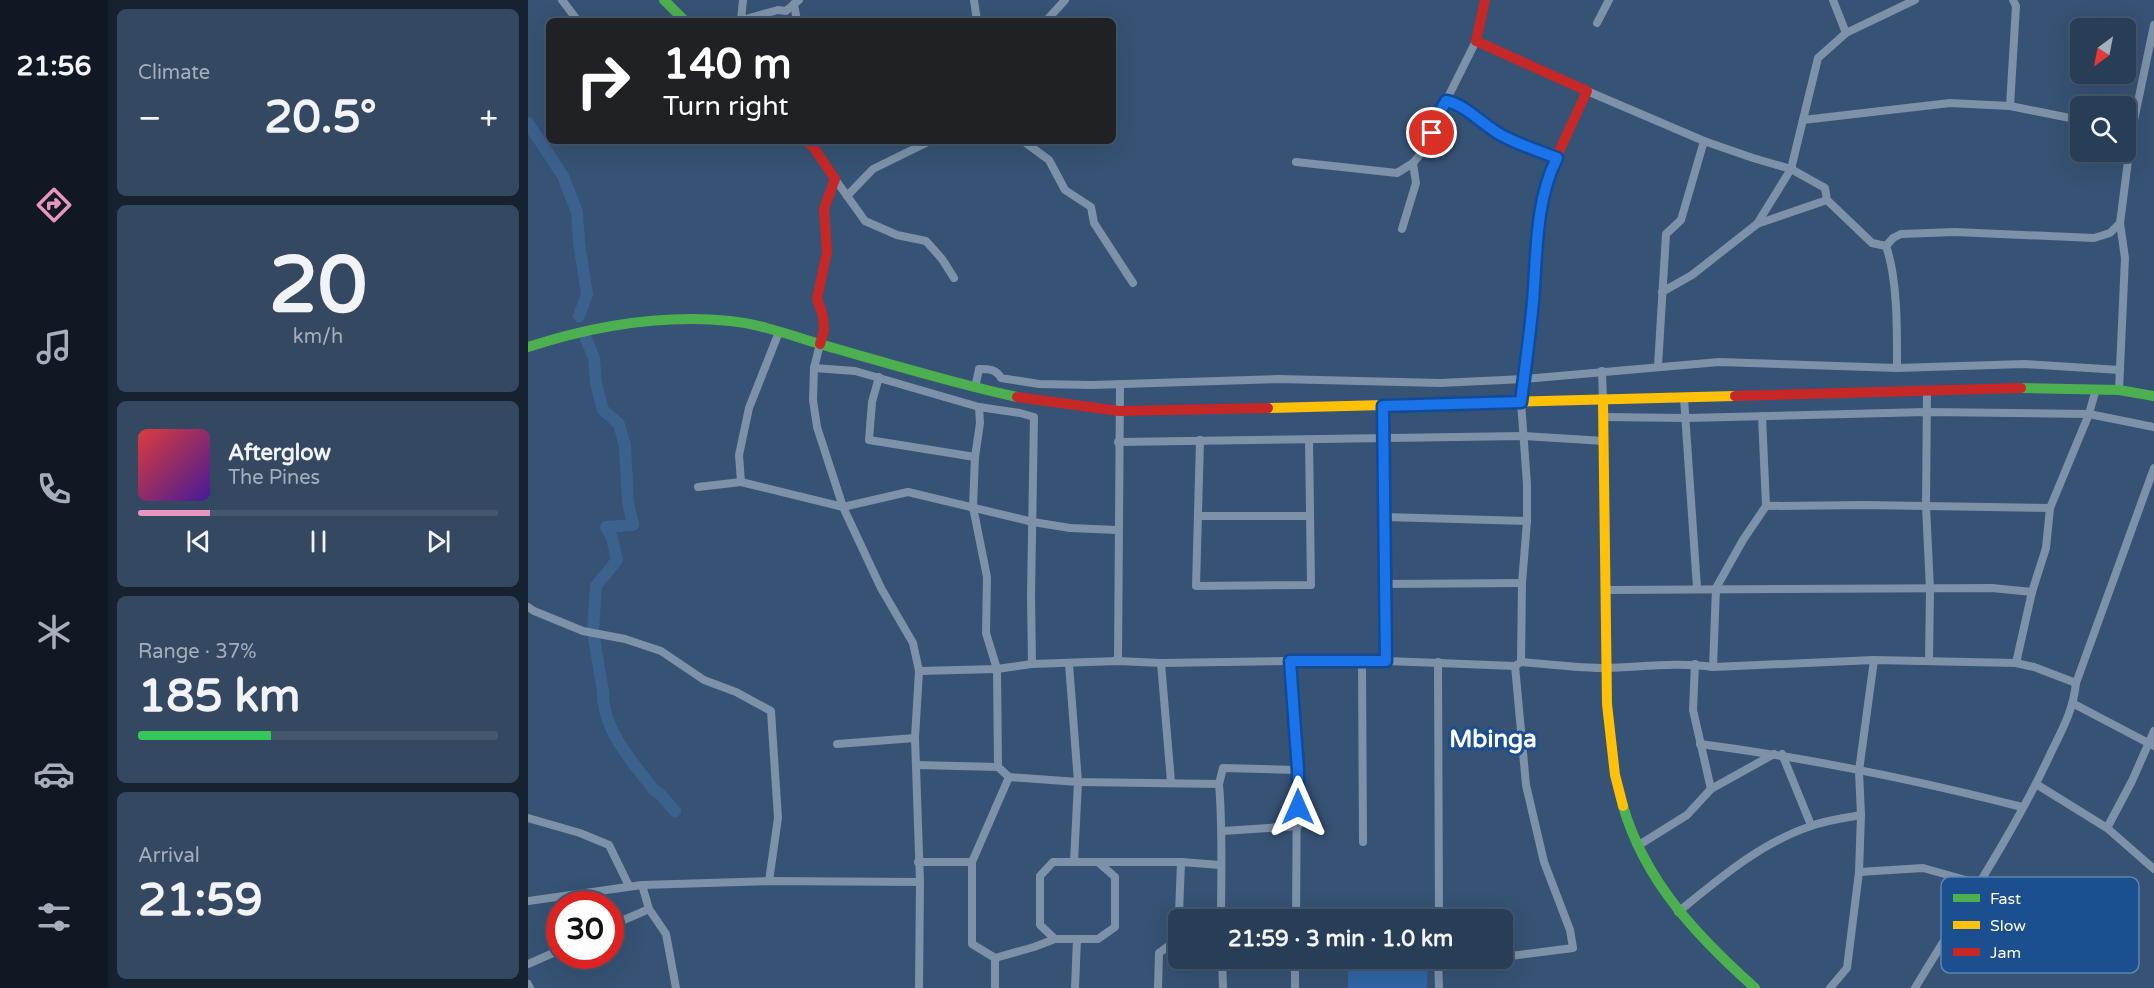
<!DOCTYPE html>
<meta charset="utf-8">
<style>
:root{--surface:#283e57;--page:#344961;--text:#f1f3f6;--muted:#a5aeba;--line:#44576d;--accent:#e797bd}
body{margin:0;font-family:"Varela Round",sans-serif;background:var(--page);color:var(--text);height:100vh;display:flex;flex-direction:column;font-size:22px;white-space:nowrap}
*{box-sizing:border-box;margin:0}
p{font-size:20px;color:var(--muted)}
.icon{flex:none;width:33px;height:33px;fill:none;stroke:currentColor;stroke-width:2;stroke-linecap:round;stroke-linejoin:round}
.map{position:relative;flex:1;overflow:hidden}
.drawer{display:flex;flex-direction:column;gap:9px;padding:9px;background:#162230;width:420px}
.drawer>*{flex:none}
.hud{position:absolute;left:18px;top:18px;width:570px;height:126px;border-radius:9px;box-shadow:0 6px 24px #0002,0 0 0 2px var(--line);background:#202124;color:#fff;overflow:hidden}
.needle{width:39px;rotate:212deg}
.buttons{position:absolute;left:1542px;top:18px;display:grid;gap:12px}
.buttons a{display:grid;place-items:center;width:66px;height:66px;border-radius:9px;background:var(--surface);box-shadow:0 6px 24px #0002,0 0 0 2px var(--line);font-size:30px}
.speed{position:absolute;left:18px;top:891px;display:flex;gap:12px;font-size:30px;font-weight:700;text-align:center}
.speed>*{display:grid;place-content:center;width:78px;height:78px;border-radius:50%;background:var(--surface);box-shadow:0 6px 24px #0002,0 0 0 2px var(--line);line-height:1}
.speed .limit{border:9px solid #d22;background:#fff;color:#111}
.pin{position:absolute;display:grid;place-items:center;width:51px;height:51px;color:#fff;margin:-26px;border:3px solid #fff;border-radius:50%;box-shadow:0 2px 6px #0007}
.me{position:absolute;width:66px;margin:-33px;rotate:0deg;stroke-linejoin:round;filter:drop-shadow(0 0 4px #0008)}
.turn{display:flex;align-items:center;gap:21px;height:126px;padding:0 18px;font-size:27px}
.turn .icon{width:78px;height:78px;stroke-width:2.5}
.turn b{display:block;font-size:42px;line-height:51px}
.big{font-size:45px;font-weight:700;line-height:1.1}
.drawer .widget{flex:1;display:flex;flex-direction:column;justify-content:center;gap:9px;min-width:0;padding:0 21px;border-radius:9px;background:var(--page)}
.drawer .dial{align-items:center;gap:0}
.dial b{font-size:78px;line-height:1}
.song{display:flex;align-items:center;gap:18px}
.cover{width:72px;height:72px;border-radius:9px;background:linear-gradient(135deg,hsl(0 70% 55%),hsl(260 70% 35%))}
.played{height:6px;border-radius:3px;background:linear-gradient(90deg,var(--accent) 20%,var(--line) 20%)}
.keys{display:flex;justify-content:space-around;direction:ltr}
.heat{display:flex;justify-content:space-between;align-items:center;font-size:33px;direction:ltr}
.charge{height:9px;border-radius:4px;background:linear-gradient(90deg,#34c759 37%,var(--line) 0)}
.trip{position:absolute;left:640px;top:909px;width:345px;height:60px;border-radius:9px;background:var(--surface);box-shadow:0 6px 24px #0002,0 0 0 2px var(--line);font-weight:700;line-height:60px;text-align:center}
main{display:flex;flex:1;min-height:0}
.menu{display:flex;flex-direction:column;width:108px;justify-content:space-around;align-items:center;background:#101923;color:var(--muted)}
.menu .icon{width:42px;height:42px}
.menu .active{color:var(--accent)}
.menu b{font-size:27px;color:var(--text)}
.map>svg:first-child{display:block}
.green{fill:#2f66a5}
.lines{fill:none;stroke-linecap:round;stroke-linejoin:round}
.river{stroke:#3b618d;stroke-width:12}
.street{stroke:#7d92a8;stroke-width:8}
.fast{stroke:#4caf50;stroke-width:10}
.slow{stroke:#ffc107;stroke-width:10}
.jam{stroke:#c62828;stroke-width:10}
.route-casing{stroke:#114b97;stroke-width:15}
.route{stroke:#1a73e8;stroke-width:10}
.labels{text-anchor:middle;stroke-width:6;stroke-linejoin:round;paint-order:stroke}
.district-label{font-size:24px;font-weight:bold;fill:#fff;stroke:#1b4f8f}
.key{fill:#1b4f8f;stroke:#5f84b1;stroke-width:1.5}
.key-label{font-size:16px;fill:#fff}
</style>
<main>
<nav class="menu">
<b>21:56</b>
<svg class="icon active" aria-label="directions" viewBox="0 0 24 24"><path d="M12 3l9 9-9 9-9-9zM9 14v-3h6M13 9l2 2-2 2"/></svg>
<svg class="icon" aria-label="music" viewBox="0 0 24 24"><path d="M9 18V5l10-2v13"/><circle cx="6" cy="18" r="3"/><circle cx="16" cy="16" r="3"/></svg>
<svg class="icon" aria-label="phone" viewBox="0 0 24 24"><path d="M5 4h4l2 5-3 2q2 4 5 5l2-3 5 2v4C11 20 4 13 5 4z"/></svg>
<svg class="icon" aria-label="climate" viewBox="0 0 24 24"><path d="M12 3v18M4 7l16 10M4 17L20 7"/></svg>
<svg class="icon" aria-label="car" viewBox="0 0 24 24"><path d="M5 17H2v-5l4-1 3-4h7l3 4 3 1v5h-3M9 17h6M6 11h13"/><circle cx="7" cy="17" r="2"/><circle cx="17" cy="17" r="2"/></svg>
<svg class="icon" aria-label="filters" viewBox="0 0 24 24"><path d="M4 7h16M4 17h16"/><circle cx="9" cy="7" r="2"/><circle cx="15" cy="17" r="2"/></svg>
</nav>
<section class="drawer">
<div class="widget"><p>Climate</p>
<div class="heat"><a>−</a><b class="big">20.5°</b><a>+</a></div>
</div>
<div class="widget dial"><b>20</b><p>km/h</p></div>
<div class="widget">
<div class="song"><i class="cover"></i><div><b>Afterglow</b><p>The Pines</p></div></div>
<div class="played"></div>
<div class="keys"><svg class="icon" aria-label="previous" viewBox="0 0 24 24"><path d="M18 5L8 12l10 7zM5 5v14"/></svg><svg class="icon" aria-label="pause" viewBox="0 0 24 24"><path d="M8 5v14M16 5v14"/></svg><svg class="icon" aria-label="next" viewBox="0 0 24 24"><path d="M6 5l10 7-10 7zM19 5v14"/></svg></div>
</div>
<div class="widget"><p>Range · 37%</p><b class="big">185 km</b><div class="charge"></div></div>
<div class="widget"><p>Arrival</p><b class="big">21:59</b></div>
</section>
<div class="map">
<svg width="1626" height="988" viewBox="0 0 1626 988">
<rect width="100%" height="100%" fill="#365274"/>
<!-- green -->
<path class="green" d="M820 959H900L899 988H820Z"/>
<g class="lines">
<!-- river -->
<g class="river">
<path d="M0 123 35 176 49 212 51 243 59 294 51 316"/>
<path d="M58 339 66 358 68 383 75 410 91 424 97 446 100 502 105 525 78 527 84 538 89 560 68 586 65 632 75 692C74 729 105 763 126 790L132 794 147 811"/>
</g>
<!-- street -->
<g class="street">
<path d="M34 0 50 21"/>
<path d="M446 0 449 21"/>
<path d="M1305 0 1318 33"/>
<path d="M1485 0 1488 6 1482 106 1552 120"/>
<path d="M266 4 269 21"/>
<path d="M214 20 250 10 258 11 271 0"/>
<path d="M213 21 215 0"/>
<path d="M518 21 537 0"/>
<path d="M1069 23 1081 0"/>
<path d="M1059 91 1176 141 1225 158 1263 169 1297 188 1299 200 1344 243 1358 246C1370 280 1369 332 1369 368"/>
<path d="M918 101 948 41"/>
<path d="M1275 120 1422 103 1482 106"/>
<path d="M495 141 521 160 537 190 563 207 566 223 605 283"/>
<path d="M768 162 869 173 885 163 900 145 908 120 918 101 926 102 975 136 1029 158"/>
<path d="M307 179 337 221 369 235 398 241 414 259 426 278"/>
<path d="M319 196 345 169 402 141"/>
<path d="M1229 224 1263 169 1290 58 1318 33 1387 0"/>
<path d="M874 229 888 183 885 163"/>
<path d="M1358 246 1365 238 1373 234 1427 232 1566 238 1582 233 1592 223"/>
<path d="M1134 292 1164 275 1229 224 1299 200"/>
<path d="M292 344 286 368 285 400 289 427 315 507 353 588 385 643 391 671 387 738 392 882 391 988"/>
<path d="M1130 366 1138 234 1153 220 1176 141"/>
<path d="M286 368 327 371 451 407 492 413 506 417 503 595 504 664"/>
<path d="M1074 371 1075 400"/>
<path d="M351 377 344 402 341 440 447 457"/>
<path d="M447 388 451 369C461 369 468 369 473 378L511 384 564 385 751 379 912 383 996 379 1191 362 1369 368 1496 364 1592 370"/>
<path d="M1591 390 1597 258 1592 223 1604 130 1626 25"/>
<path d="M1399 391 1398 506 1402 589 1401 661"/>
<path d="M1156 398 1169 588"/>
<path d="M993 402 999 484V521L994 583 993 662"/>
<path d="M855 406 858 661"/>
<path d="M451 407 452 423 447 457 445 507 459 577 458 633 469 669 470 767"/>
<path d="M1234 416 1238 506 1336 505 1522 508"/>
<path d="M1075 417 1158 418 1399 412 1561 414 1626 427"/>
<path d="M672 440 668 586 783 585 781 440"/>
<path d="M590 442 995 436 1076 441"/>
<path d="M213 482 211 455 221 408 251 332"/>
<path d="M170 487 213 482 315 507 380 492 505 522 542 528 589 530"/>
<path d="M671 516H782"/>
<path d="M857 517 999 521"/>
<path d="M857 584 994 583"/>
<path d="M1078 590 1464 588 1504 592"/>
<path d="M0 607 6 611 55 631 97 639 133 651 176 680 208 692 243 711 250 818 241 881"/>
<path d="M834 660 835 842"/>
<path d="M590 661 592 384"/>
<path d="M762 661 769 770 768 920"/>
<path d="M910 662 911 920"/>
<path d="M633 663 643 782"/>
<path d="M1488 663 1504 592 1518 548 1522 508 1561 414 1568 389"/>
<path d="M541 664 550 782 546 862"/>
<path d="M1167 664 1165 710 1183 789"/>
<path d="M1185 667 1188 588 1215 540 1238 506"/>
<path d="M391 671 469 669 504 664 590 661 633 663 834 660 987 666 993 662C1021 664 1050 668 1078 668 1114 667 1149 662 1185 667L1346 660 1488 663 1506 667 1548 683"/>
<path d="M1546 704 1626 746"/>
<path d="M309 744 387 738"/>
<path d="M1172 744C1281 758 1388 780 1494 807"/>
<path d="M1254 754 1283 825"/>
<path d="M389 765 470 767 481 777 550 782 691 784 695 768 769 770"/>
<path d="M691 784C695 829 693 874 693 920"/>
<path d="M1508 784 1579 828 1626 869"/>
<path d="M0 818 52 833 81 845 101 886"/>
<path d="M1579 828 1604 781 1626 731"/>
<path d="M695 831 770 826"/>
<path d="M1111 845 1159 815 1183 789 1246 754"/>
<path d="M390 862H444"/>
<path d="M570 862 587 877V927L570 939H527L512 925V876L525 862H653L692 865"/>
<path d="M1331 872 1395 868 1452 884"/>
<path d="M114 885 121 909 138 934 148 988"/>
<path d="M0 901 114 885 241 881 392 882"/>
<path d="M1150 912C1191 879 1232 843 1283 826 1299 820 1317 818 1333 815"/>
<path d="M82 926 121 909"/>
<path d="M975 957 1045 948 1042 930 1016 862 998 785 987 666"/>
<path d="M467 958 444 944V862L481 777"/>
<path d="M694 958 695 988"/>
<path d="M910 958 911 988"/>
<path d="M910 960 937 962 966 958"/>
<path d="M0 964 32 950"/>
<path d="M0 984 2 988"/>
<path d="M467 988V958L506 947 527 939"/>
<path d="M547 988 549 939"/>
<path d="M630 988 631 953 650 939 653 862"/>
<path d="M767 988V958"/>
<path d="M1302 988 1319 968 1331 872 1333 815 1331 771 1346 660"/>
<path d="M1387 988C1432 913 1482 839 1520 759 1532 733 1545 713 1548 683L1626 468"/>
</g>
<!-- fast -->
<g class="fast">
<path d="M136 0 157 21"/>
<path d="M0 347C65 326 133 314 202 321 233 324 265 336 295 345 359 363 423 383 489 397"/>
<path d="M1493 388 1591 390 1626 396"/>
<path d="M1095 806C1117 882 1170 937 1227 988"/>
</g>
<!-- slow -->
<g class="slow">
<path d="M1075 400 1079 704 1087 775 1095 806"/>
<path d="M740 408 1207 396"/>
</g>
<!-- jam -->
<g class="jam">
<path d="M957 0 948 41 1059 91 1022 171 1012 215 1005 303 993 402"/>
<path d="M278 141 286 148 307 179 296 209 299 252 289 299 295 316 296 331 292 344"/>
<path d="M1207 396 1493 388"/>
<path d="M489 397 591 411 740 408"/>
</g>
</g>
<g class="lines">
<!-- route casing -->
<g class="route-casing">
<path id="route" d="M770 807V770L762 661H858L855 406 993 402C997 368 1002 335 1005 301 1009 254 1007 201 1029 158 1011 151 992 145 975 136 957 127 937 104 918 101L908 120 904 133"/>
</g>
<!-- route -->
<use href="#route" class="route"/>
</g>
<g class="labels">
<!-- district labels -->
<g class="district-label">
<text x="965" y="747">Mbinga</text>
</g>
</g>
<!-- legend -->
<rect x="1413" y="877" width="198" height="96" rx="9" class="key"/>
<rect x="1425" y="894" width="27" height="8" fill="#4caf50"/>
<rect x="1425" y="921" width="27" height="8" fill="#ffc107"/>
<rect x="1425" y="948" width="27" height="8" fill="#c62828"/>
<g class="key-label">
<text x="1462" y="904">Fast</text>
<text x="1462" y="931">Slow</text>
<text x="1462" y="958">Jam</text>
</g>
</svg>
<div class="buttons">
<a><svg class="needle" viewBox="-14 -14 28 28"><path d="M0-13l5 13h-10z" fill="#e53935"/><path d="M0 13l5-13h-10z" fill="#a5aeba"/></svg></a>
<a><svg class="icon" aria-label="search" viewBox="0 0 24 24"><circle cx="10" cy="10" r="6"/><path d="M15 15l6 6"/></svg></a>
</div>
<div class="speed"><div class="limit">30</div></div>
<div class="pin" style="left:904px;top:133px;background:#d93025"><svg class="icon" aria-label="arrive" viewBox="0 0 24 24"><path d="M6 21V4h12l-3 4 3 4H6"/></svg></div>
<svg class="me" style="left:770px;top:807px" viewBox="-20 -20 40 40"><path d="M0-17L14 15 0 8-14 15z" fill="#1a73e8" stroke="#fff" stroke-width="4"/></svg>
<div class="trip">21:59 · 3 min · 1.0 km</div>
<div class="hud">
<div class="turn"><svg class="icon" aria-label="right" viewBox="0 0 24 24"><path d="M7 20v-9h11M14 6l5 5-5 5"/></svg><div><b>140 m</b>Turn right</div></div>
</div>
</div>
</main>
